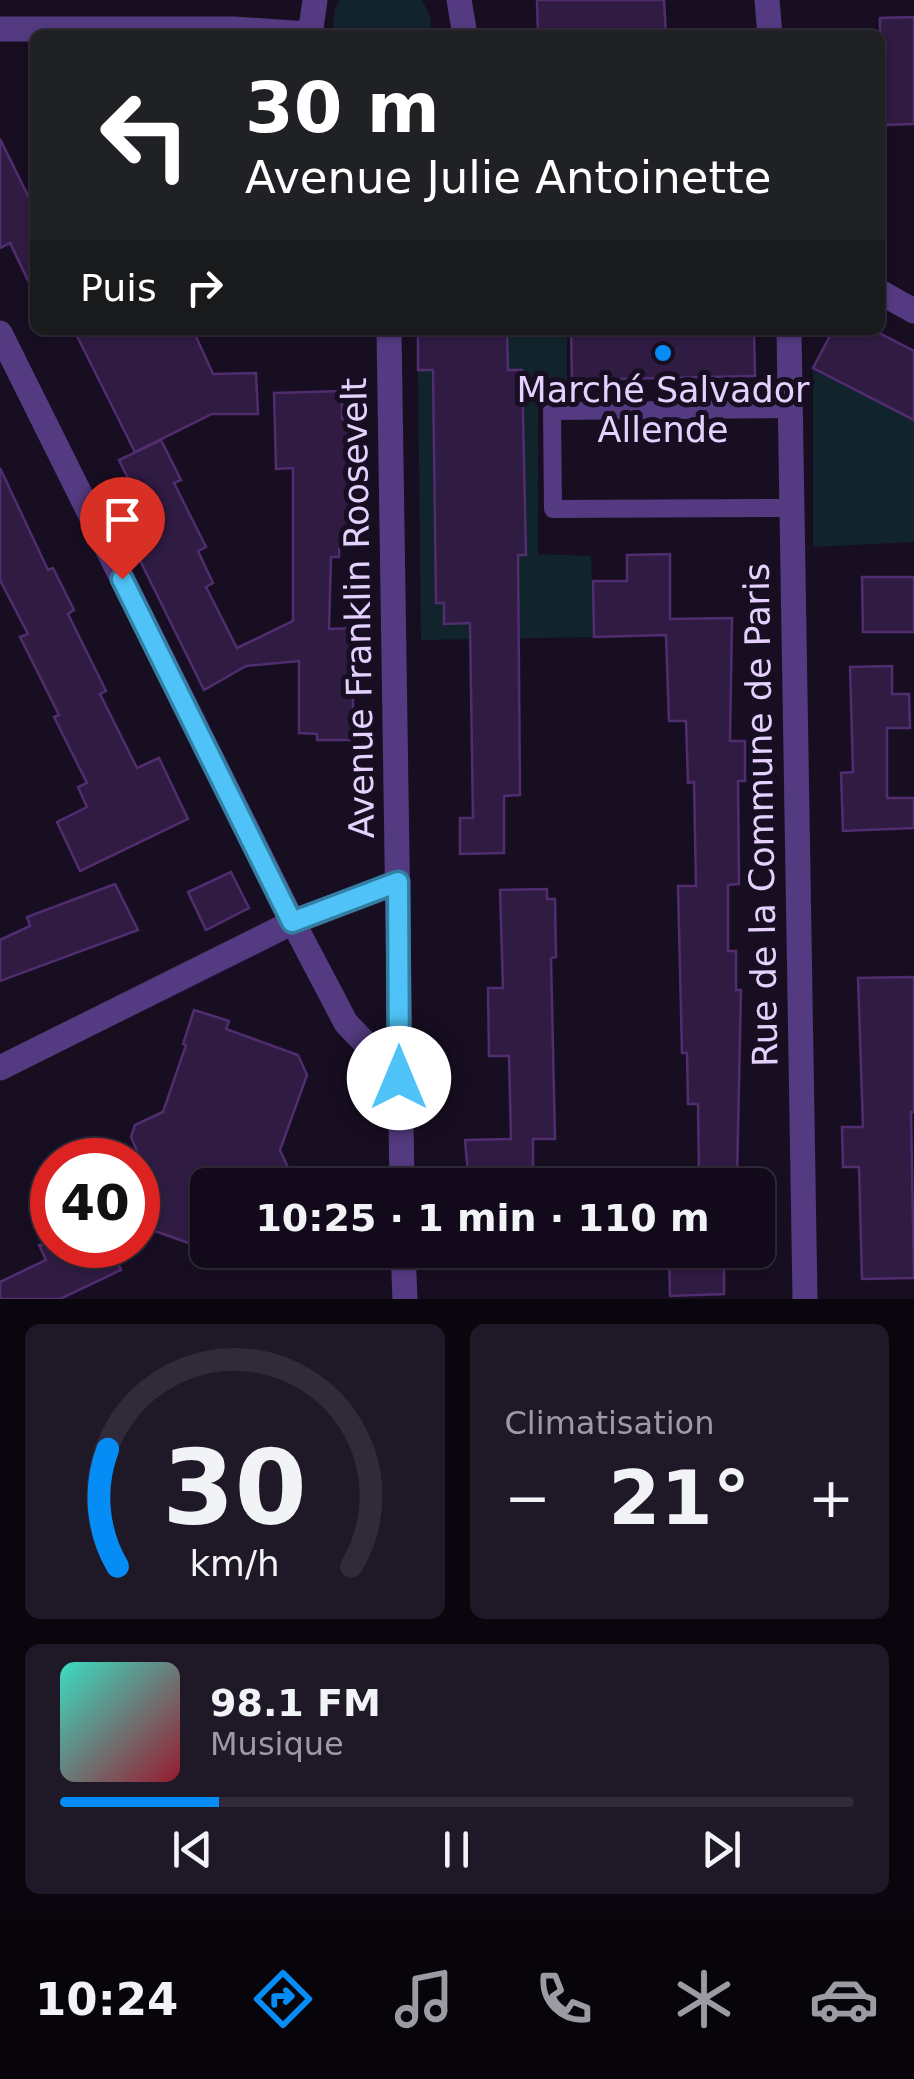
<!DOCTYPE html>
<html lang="fr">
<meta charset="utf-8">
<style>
:root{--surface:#120a1a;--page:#1f1827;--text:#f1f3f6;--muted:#9c9aa2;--line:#312b39;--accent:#068df5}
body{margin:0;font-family:"DejaVu Sans",sans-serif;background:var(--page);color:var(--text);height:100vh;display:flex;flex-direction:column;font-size:38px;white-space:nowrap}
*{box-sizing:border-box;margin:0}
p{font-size:32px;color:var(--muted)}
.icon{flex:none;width:55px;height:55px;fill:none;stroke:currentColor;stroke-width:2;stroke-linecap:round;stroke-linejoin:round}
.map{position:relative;height:1299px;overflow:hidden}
.details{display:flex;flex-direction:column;gap:25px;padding:25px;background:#0a060e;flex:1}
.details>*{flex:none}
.guide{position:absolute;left:30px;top:30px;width:855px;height:305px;border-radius:15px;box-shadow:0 2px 8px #0004,0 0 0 2px var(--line);background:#202124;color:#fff;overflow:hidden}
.speed{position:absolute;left:30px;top:1138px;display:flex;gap:20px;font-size:50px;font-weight:700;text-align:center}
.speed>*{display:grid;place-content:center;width:130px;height:130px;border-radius:50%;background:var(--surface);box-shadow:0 2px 8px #0004,0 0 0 2px var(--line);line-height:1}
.speed .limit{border:15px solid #d22;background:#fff;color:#111}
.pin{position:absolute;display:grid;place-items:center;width:85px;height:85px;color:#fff;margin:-102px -42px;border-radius:50% 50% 50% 0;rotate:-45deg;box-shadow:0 0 10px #0007}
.pin .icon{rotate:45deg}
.me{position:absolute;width:110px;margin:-55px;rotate:0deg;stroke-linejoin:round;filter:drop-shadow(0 0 8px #0008)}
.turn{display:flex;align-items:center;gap:35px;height:210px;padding:0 50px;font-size:45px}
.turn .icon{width:130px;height:130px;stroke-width:2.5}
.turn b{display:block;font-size:70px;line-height:85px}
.then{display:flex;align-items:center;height:95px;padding:0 50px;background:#0003;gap:20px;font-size:38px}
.big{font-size:75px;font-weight:700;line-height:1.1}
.details .card{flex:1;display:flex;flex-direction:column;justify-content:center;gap:15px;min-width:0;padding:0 35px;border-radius:15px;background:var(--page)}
.details .dial{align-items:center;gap:0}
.dial svg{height:260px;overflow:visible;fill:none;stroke:var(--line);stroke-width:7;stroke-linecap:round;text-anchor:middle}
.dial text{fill:var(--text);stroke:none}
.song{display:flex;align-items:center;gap:30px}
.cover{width:120px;height:120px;border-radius:15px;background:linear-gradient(135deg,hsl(170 70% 55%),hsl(350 70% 35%))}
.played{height:10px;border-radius:5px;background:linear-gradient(90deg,var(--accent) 20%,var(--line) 20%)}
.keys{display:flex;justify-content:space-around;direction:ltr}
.heat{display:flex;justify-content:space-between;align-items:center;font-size:55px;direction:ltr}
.details .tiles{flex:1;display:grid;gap:25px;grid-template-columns:1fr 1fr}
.card:last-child{grid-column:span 2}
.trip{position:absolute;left:190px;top:1168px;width:585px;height:100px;border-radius:15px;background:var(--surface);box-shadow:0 2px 8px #0004,0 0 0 2px var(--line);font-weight:700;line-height:100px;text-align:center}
.dock{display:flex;height:160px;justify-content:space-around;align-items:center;background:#07040a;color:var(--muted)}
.dock .icon{width:70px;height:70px}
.dock .active{color:var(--accent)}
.dock b{font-size:45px;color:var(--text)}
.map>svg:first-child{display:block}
.green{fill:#11242c}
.building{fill:#301b43;stroke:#502d6e;stroke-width:2.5}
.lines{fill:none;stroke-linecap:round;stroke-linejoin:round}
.service{stroke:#543a80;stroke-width:18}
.minor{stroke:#543a80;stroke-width:25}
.tertiary{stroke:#543a80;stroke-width:25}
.route-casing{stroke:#337fa1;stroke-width:25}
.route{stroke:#4fc3f7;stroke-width:18}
.poi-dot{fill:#068df5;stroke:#180e22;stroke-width:4}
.labels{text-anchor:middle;stroke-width:10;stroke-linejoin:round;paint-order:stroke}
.poi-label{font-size:35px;fill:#e5d1fe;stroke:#180e22}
.street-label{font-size:35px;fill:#e5d1fe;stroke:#180e22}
</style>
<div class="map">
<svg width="914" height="1299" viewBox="0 0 914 1299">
<rect width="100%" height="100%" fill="#180e22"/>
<!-- green -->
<g class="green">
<path d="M340 0H422L431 19V35H332L335 10Z"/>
<path d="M507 330H567V392L538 393V554L591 556 593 637 421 640 418 370H433L436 602 444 603V623L520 622 516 555 526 554 523 402 508 370Z"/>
<path d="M813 368 914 420V542L813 547Z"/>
</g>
<!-- building -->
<g class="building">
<path d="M537 0H664L666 35H538Z"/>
<path d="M914 17V124L880 125V18Z"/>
<path d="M0 139 35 210V295L10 243 0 248Z"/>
<path d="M74 330H193L213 374 256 373 258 414H212L135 452Z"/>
<path d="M418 330H507L508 370H522L526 555H518L520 795 504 796V853L460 854V818H473L470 623 444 624V603H436L433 370H418Z"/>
<path d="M571 330H754L755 376 572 380Z"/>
<path d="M833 330H873L914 351V420L813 368Z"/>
<path d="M342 391V419H351L353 488H363L362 531H340L339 557H331L329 629 353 628V740H317V734L299 733V661L246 666 204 690 131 542 154 531 119 460 161 440 181 480 174 483 206 547 198 551 213 583 206 587 237 648 293 621V468L276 469 274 393Z"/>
<path d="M0 468 48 570 53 568 74 610 68 614 106 691 100 694 137 768 159 758 188 819 80 871 57 822 87 807 78 787 87 783 54 717 59 715 20 637 28 634 0 580Z"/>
<path d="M670 554V619L732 618 730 741H745V781H738L739 884 728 885V951H736V990H741L737 1178H699L698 1104H688L687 1053H682L678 886H696L694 782 688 783 686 721H669L666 635 594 637 593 581H627V555Z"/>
<path d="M862 577H914V632H863Z"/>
<path d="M892 666V694H909L910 728H887V798H914V828L843 831 841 773 853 772 850 667Z"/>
<path d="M231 872 249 908 206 930 188 892Z"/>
<path d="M115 884 138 930 0 981V940L30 926 27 917Z"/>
<path d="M547 889V899H555L556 957 551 958 555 1139H533V1185H469L465 1140 511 1139 509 1056H489L488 988H503L500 890Z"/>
<path d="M914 977V1112H911L914 1278 862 1279 859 1167H843L842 1127H863L858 978Z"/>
<path d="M194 1010 229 1021 226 1029 298 1055 307 1075 280 1150 296 1185H208V1250L138 1225V1186L144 1168 131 1137 135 1125 163 1112 186 1045 183 1044Z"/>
<path d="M39 1245H109L121 1270 60 1299H0V1282L46 1260Z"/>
<path d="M669 1250H706V1258L724 1257V1294L670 1296Z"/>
</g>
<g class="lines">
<!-- service -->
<path class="service" d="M791 409 552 411 553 509 791 508"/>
<!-- minor -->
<g class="minor">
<path d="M767 0 770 35"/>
<path d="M0 29H234L309 34"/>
<path d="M880 292 914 311"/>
<path d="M789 330 805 1299"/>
<path d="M0 333 293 922 346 1023 399 1078"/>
<path d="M0 1068 293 922 398 882"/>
</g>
<!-- tertiary -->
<g class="tertiary">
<path d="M459 0 465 35"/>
<path d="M310 35 315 0"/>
<path d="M389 330 402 1185"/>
<path d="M403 1250 405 1299"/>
</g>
</g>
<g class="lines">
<!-- route casing -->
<g class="route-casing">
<path id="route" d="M122 579 292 922 398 882 399 1078"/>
</g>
<!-- route -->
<use href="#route" class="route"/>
</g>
<!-- markers -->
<circle class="poi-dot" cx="663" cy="353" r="10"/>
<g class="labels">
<!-- poi labels -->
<g class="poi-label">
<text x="663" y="402">Marché Salvador<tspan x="663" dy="40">Allende</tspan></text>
</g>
<!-- street labels -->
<g class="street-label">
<text transform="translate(358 608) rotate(-91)" y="12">Avenue Franklin Roosevelt</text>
<text transform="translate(761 815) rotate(-91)" y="12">Rue de la Commune de Paris</text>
</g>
</g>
</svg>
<div class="speed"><div class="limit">40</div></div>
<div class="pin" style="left:122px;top:579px;background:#d93025"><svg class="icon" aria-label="arrive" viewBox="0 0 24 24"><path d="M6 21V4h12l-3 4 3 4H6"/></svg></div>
<svg class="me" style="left:399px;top:1078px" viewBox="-20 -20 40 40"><circle r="19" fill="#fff"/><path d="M0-13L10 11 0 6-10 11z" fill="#4fc3f7"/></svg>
<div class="trip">10:25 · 1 min · 110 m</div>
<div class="guide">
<div class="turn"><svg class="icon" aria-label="left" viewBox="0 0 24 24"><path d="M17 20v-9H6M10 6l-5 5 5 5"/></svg><div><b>30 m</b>Avenue Julie Antoinette</div></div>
<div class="then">Puis<svg class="icon" aria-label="right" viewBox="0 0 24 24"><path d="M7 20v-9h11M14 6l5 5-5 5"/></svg></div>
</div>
</div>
<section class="details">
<div class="tiles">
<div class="card dial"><svg viewBox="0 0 100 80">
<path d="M14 69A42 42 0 1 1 86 69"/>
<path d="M14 69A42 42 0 0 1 11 33" stroke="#068df5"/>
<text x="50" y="56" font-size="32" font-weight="700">30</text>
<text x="50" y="72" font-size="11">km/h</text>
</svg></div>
<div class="card"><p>Climatisation</p>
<div class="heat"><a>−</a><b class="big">21°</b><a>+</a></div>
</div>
<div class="card">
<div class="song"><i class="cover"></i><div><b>98.1 FM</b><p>Musique</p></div></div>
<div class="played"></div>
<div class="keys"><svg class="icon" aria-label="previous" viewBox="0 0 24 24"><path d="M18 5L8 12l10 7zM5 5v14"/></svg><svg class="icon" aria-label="pause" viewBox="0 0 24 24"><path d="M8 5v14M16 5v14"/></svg><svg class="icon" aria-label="next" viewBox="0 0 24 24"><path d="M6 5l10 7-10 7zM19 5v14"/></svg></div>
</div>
</div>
</section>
<nav class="dock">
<b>10:24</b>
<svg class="icon active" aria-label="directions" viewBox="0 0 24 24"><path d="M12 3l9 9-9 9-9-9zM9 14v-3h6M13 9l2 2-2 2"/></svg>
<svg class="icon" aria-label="music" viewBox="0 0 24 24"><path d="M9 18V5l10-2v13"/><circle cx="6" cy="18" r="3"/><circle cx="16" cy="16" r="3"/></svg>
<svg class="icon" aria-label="phone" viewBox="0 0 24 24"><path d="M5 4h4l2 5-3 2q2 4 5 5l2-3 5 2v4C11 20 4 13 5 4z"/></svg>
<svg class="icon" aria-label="climate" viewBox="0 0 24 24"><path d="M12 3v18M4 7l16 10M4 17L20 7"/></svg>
<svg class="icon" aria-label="car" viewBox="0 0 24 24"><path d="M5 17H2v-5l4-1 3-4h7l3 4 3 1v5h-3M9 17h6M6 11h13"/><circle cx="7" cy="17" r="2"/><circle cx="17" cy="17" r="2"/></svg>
</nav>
